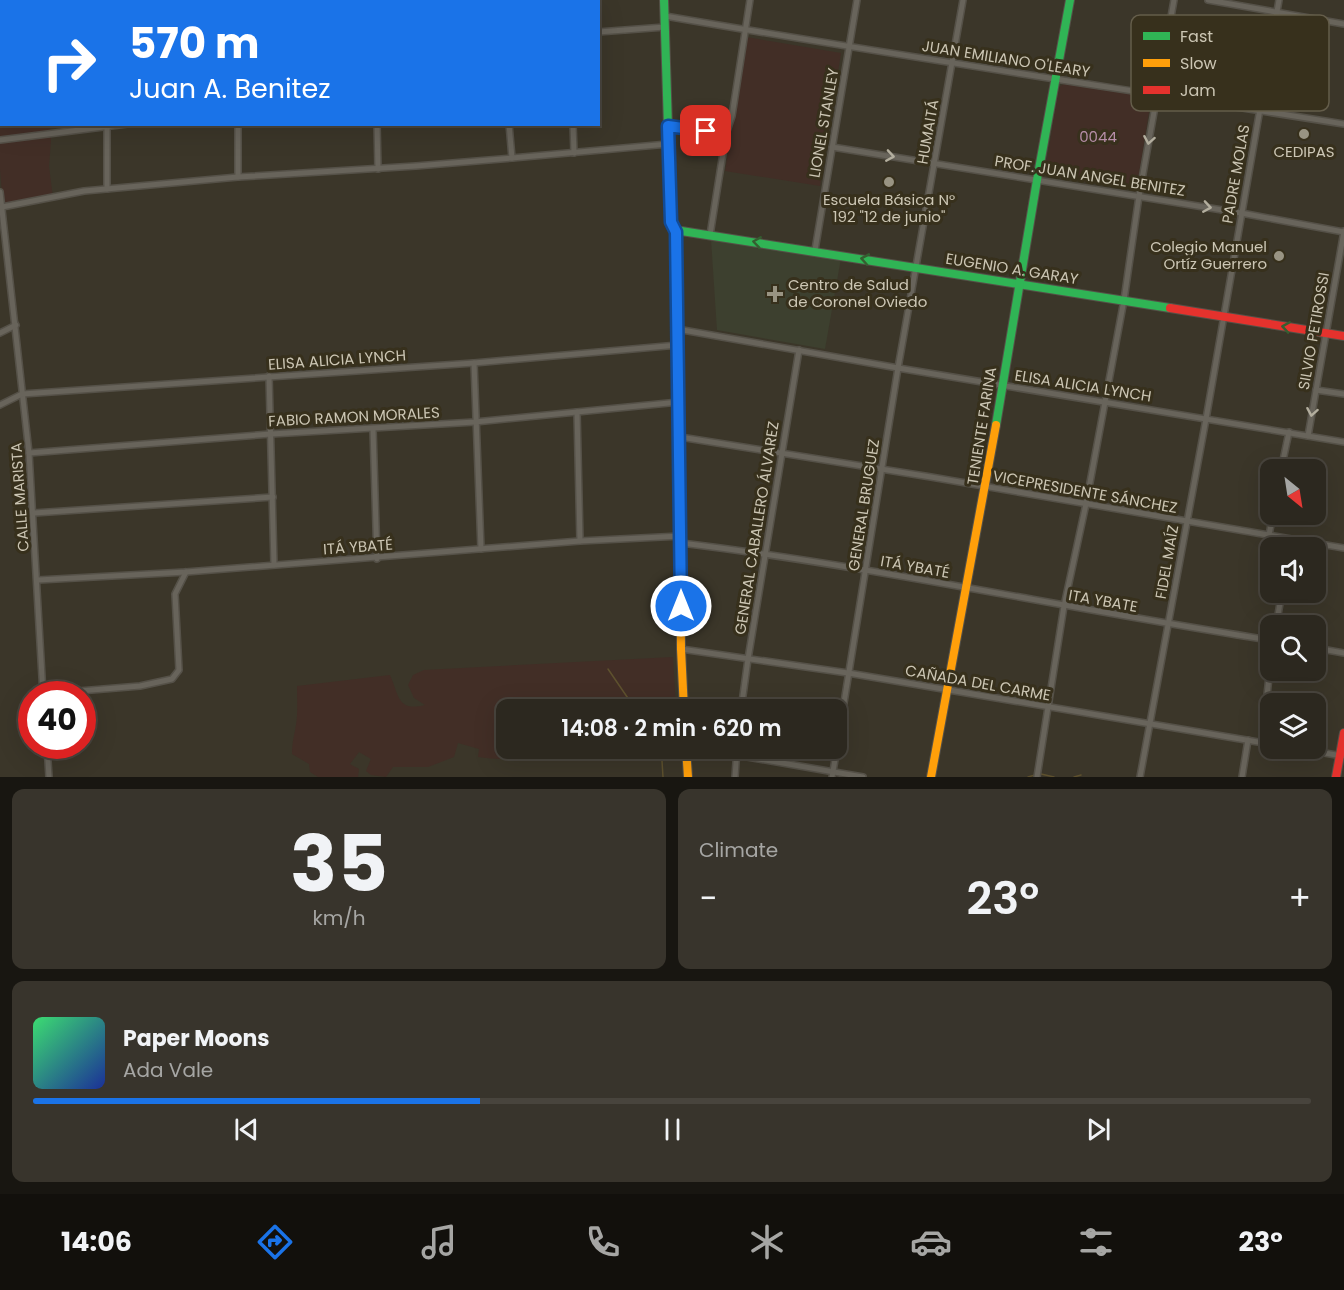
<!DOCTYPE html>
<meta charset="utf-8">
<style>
:root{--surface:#2c281f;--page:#38342c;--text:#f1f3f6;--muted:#a6a6a4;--line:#48443d;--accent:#1a73e8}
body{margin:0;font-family:Poppins,sans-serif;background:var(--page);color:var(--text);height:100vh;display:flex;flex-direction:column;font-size:22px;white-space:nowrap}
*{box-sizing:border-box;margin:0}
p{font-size:20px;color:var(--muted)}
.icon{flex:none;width:33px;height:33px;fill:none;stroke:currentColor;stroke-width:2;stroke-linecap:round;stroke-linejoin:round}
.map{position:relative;height:777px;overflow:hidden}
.details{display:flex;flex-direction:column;gap:12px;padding:12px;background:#181611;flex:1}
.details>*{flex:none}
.top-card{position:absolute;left:0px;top:0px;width:600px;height:126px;box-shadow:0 6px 24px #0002,0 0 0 2px var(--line);background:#1a73e8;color:#fff;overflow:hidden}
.needle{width:39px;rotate:150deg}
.controls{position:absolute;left:1260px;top:459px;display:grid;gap:12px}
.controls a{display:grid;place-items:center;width:66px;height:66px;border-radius:12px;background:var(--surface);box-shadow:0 6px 24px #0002,0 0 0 2px var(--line);font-size:30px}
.speed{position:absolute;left:18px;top:681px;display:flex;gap:12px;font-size:30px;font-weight:700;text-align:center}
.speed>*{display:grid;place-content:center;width:78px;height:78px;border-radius:50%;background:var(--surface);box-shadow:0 6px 24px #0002,0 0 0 2px var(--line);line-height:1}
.speed .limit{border:9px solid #d22;background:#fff;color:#111}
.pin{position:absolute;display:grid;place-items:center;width:51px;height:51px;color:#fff;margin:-26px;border-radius:12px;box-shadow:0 3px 9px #0006}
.me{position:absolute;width:66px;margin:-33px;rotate:0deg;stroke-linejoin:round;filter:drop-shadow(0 0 4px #0008)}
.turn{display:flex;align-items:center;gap:21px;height:126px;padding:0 30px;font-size:27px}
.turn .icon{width:78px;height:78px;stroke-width:2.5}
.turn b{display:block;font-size:42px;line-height:51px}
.big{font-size:45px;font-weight:600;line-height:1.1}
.details .widget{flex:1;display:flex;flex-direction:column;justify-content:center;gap:9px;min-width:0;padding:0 21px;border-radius:12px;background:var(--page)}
.details .dial{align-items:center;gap:0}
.dial b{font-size:78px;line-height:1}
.song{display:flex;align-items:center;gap:18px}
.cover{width:72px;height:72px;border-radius:9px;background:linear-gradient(135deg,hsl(140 70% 55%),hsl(230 70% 35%))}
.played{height:6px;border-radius:3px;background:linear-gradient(90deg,var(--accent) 35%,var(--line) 35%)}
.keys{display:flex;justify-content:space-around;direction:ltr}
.heat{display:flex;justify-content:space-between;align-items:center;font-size:33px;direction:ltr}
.details .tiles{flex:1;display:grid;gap:12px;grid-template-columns:1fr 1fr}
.widget:last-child{grid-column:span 2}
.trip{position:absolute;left:496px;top:699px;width:351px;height:60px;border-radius:12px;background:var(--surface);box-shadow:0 6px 24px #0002,0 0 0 2px var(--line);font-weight:600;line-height:60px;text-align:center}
.tabs{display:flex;height:96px;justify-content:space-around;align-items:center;background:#12100c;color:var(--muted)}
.tabs .icon{width:42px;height:42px}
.tabs .current{color:var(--accent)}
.tabs b{font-size:27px;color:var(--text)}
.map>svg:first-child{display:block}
.medical{fill:#3d402f}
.green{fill:#422e26}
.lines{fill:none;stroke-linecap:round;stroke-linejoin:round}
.stream{stroke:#5e512e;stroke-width:1.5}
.street-casing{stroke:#555148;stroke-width:8}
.fast-casing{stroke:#555148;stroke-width:10}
.slow-casing{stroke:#555148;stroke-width:10}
.jam-casing{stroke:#555148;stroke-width:10}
.street{stroke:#68645b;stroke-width:5}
.fast{stroke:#30b455;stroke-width:8}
.slow{stroke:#ff9f0a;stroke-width:8}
.jam{stroke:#e5322d;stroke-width:8}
.oneway{stroke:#b3ae9e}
.oneway2{stroke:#355e30}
.route-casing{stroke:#114b97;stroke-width:15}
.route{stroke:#1a73e8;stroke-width:10}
.poi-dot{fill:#999483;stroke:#37301c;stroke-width:2}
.labels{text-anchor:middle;stroke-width:6;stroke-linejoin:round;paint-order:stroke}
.street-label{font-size:15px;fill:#ccc6b4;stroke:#37301c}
.park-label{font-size:15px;fill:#b78ea8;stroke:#37301c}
.poi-label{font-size:15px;fill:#ccc6b4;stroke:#37301c}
.key{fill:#37301c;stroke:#645d4a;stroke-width:1.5}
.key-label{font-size:16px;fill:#ccc6b4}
</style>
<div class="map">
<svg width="1344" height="777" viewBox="0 0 1344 777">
<rect width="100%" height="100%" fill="#3b3629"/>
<!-- medical -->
<path class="medical" d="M711 239 841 258 825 349 717 330Z"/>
<!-- green -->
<g class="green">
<path d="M746 37 841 53 820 186 725 171Z"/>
<path d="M0 79H1L2 124 50 125 51 141 49 166 53 198 3 206 0 169Z"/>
<path d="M1064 84 1148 97 1151 100 1137 186 1135 189 1049 176 1045 173 1059 87Z"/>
<path d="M673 657 676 709 507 710V748L541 749C523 761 500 760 478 757L479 749 458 743 454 757 428 767H393L386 777 371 775 366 771 371 759 359 752 350 764 359 769 358 777H318L310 772 309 764 292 754C292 743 294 736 296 725 298 712 297 699 297 686L390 675C399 695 397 712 425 705L414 698 408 685 413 675 424 670Z"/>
</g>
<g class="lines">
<!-- stream -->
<g class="stream">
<path d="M608 669 636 710"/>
<path d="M656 748 659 754"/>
<path d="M662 761 663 777"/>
<path d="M1041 774 1054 777"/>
<path d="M1028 777 1035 775"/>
<path d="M1074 777 1081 775"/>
</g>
<!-- street casing -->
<g class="street-casing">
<g id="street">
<path d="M1208 0 1344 24"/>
<path d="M665 16C891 55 1118 88 1344 124"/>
<path d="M598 32 665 27"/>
<path d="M0 76H2"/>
<path d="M107 124V189"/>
<path d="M238 124V177"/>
<path d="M377 124 378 169"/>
<path d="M509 124 512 158 668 144"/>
<path d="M573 124 574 153"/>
<path d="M668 126 726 134"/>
<path d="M0 140 127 124"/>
<path d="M832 147 1241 213 1344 232"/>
<path d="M0 192 29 453 43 694"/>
<path d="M2 207 84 191 238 177 416 166 512 158"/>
<path d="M710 235 726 134 732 116 750 0"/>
<path d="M815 250 857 0"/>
<path d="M677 329 898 368 1344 442"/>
<path d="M0 333 16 325"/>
<path d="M474 363 481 549"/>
<path d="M269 376 274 565"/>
<path d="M1316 390 1344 394"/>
<path d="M0 405 22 394 474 363 678 345"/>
<path d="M577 412 580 541"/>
<path d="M373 429 377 559"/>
<path d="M1308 436 1344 231"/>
<path d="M680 437 931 477 1344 548"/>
<path d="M29 453 271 434 475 422 679 402"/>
<path d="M1281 470 1289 432"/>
<path d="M34 513 273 497"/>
<path d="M1269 535 1273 514"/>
<path d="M681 543C879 567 1074 610 1270 640"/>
<path d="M38 580 186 572 580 541 681 536"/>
<path d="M1276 626 1282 592"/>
<path d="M1316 648 1344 653"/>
<path d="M681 649 848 673 1270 744"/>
<path d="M43 694 140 686 172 679 179 670 175 594 186 572"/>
<path d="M741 710 748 659 799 350"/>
<path d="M1262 743 1270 667"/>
<path d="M47 746 49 777"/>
<path d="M837 746 898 368 963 0"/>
<path d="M1296 748 1342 756"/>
<path d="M687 756 736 755 863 777"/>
<path d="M735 777 737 748"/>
<path d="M832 777 837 748"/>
<path d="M1037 777 1064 606 1086 504 1124 300 1139 196 1174 0"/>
<path d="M1140 777 1206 419 1279 0"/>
<path d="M1242 777 1248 740"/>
</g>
</g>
<!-- fast casing -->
<g class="fast-casing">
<g id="fast">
<path d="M664 0 671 222 677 232 679 432"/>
<path d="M675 230 1170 308"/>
<path d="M996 425 1037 180 1070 0"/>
</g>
</g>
<!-- slow casing -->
<g class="slow-casing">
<g id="slow">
<path d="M679 432 681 649 684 710"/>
<path d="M686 748 688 777"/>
<path d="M931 777 996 425"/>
</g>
</g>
<!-- jam casing -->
<g class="jam-casing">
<g id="jam">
<path d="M1170 308 1344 336"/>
<path d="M1336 777 1344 733"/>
</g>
</g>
<!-- street -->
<use href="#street" class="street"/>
<!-- fast -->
<use href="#fast" class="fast"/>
<!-- slow -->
<use href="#slow" class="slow"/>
<!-- jam -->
<use href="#jam" class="jam"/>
</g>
<!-- one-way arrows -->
<defs><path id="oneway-chevron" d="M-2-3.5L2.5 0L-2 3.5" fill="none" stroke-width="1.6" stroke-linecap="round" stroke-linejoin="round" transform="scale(1.5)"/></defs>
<g class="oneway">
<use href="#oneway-chevron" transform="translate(1149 140) rotate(100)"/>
<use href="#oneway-chevron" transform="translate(890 156) rotate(9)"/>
<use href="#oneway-chevron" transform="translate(1207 207) rotate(9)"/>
<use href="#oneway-chevron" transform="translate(1312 412) rotate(100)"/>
</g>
<g class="oneway2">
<use href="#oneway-chevron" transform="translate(757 242) rotate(-172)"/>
<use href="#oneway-chevron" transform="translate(865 259) rotate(-170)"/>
<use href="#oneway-chevron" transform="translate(1286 327) rotate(-171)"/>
</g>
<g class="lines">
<!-- route casing -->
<g class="route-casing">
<path id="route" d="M681 606 676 232 671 222 668 126 706 131"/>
</g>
<!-- route -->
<use href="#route" class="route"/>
</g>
<!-- markers -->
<g class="poi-dot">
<circle cx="1304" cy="134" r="6"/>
<circle cx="889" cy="182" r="6"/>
<circle cx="1279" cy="256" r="6"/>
<path d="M772 285h6v6h6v6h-6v6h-6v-6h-6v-6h6z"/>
</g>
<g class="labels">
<!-- street labels -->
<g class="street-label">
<text transform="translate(1006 59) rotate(9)" y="5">JUAN EMILIANO O'LEARY</text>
<text transform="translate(824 123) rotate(-80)" y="5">LIONEL STANLEY</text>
<text transform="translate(928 132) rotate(-80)" y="5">HUMAITÁ</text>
<text transform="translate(1236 174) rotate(-80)" y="5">PADRE MOLAS</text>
<text transform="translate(1090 176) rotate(9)" y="5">PROF. JUAN ANGEL BENITEZ</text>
<text transform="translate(1012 269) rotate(9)" y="5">EUGENIO A. GARAY</text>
<text transform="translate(1314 331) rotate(-80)" y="5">SILVIO PETIROSSI</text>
<text transform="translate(337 360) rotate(-4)" y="5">ELISA ALICIA LYNCH</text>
<text transform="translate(1083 386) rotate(9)" y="5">ELISA ALICIA LYNCH</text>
<text transform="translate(354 417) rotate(-3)" y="5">FABIO RAMON MORALES</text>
<text transform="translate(982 426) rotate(-81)" y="5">TENIENTE FARINA</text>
<text transform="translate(1085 492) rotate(10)" y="5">VICEPRESIDENTE SÁNCHEZ</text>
<text transform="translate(20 497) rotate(-94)" y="5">CALLE MARISTA</text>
<text transform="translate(864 505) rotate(-81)" y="5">GENERAL BRUGUEZ</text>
<text transform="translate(757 528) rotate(-81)" y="5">GENERAL CABALLERO ÁLVAREZ</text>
<text transform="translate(358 547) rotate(-4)" y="5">ITÁ YBATÉ</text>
<text transform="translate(1167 562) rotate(-80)" y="5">FIDEL MAÍZ</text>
<text transform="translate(915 567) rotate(10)" y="5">ITÁ YBATÉ</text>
<text transform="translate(1103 601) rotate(10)" y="5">ITA YBATE</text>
<text transform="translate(978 683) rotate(10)" y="5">CAÑADA DEL CARME</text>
</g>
<!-- park labels -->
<g class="park-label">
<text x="1098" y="142">0044</text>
</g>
<!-- poi labels -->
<g class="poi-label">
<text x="1304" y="157">CEDIPAS</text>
<text x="889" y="205">Escuela Básica N°<tspan x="889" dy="17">192 "12 de junio"</tspan></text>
<text x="1267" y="252" text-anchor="end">Colegio Manuel<tspan x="1267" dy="17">Ortíz Guerrero</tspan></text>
<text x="788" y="290" text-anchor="start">Centro de Salud<tspan x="788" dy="17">de Coronel Oviedo</tspan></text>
</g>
</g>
<!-- legend -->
<rect x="1131" y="15" width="198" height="96" rx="9" class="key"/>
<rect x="1143" y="32" width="27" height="8" fill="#30b455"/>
<rect x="1143" y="59" width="27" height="8" fill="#ff9f0a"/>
<rect x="1143" y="86" width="27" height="8" fill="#e5322d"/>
<g class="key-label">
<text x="1180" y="42">Fast</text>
<text x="1180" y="69">Slow</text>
<text x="1180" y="96">Jam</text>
</g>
</svg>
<div class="controls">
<a><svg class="needle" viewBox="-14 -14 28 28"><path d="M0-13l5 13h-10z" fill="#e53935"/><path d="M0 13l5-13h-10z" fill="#a6a6a4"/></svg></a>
<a><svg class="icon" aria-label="sound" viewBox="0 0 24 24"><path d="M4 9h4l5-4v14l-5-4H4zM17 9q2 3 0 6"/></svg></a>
<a><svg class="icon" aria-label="search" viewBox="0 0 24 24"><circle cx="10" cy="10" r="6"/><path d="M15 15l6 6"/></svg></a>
<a><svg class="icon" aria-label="layers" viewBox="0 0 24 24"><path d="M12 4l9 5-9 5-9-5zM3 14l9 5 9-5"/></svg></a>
</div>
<div class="speed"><div class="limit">40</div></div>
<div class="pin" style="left:706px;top:131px;background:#d93025"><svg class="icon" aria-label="arrive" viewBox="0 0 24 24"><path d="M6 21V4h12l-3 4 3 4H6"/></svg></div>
<svg class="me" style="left:681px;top:606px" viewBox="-20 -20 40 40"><circle r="17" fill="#1a73e8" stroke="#fff" stroke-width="3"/><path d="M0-11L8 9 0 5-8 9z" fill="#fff"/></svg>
<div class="trip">14:08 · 2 min · 620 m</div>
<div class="top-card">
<div class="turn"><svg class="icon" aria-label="right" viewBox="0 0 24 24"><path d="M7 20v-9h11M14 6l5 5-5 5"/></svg><div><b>570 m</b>Juan A. Benitez</div></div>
</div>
</div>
<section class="details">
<div class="tiles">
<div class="widget dial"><b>35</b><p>km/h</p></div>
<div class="widget"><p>Climate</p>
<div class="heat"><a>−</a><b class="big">23°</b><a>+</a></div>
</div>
<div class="widget">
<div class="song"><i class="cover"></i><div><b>Paper Moons</b><p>Ada Vale</p></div></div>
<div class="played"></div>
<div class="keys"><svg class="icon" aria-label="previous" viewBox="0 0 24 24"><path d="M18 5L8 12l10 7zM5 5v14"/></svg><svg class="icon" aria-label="pause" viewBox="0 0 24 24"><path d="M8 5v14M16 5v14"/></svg><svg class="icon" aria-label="next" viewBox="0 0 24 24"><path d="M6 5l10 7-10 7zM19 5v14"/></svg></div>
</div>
</div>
</section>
<nav class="tabs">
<b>14:06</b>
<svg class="icon current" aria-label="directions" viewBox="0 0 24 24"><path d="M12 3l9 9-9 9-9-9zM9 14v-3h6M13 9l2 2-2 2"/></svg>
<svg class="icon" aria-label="music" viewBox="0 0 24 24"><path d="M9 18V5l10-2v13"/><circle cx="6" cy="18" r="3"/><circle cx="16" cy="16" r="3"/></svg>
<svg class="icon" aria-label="phone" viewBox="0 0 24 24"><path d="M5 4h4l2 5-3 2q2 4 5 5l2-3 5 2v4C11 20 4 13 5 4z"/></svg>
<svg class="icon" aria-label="climate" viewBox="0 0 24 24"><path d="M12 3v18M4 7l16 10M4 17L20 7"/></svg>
<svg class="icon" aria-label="car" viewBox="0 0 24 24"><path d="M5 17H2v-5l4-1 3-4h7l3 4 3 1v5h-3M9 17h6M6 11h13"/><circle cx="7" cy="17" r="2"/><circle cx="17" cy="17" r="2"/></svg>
<svg class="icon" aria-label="filters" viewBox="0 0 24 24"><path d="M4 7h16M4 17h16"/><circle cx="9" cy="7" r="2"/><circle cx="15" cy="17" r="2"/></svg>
<b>23°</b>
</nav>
